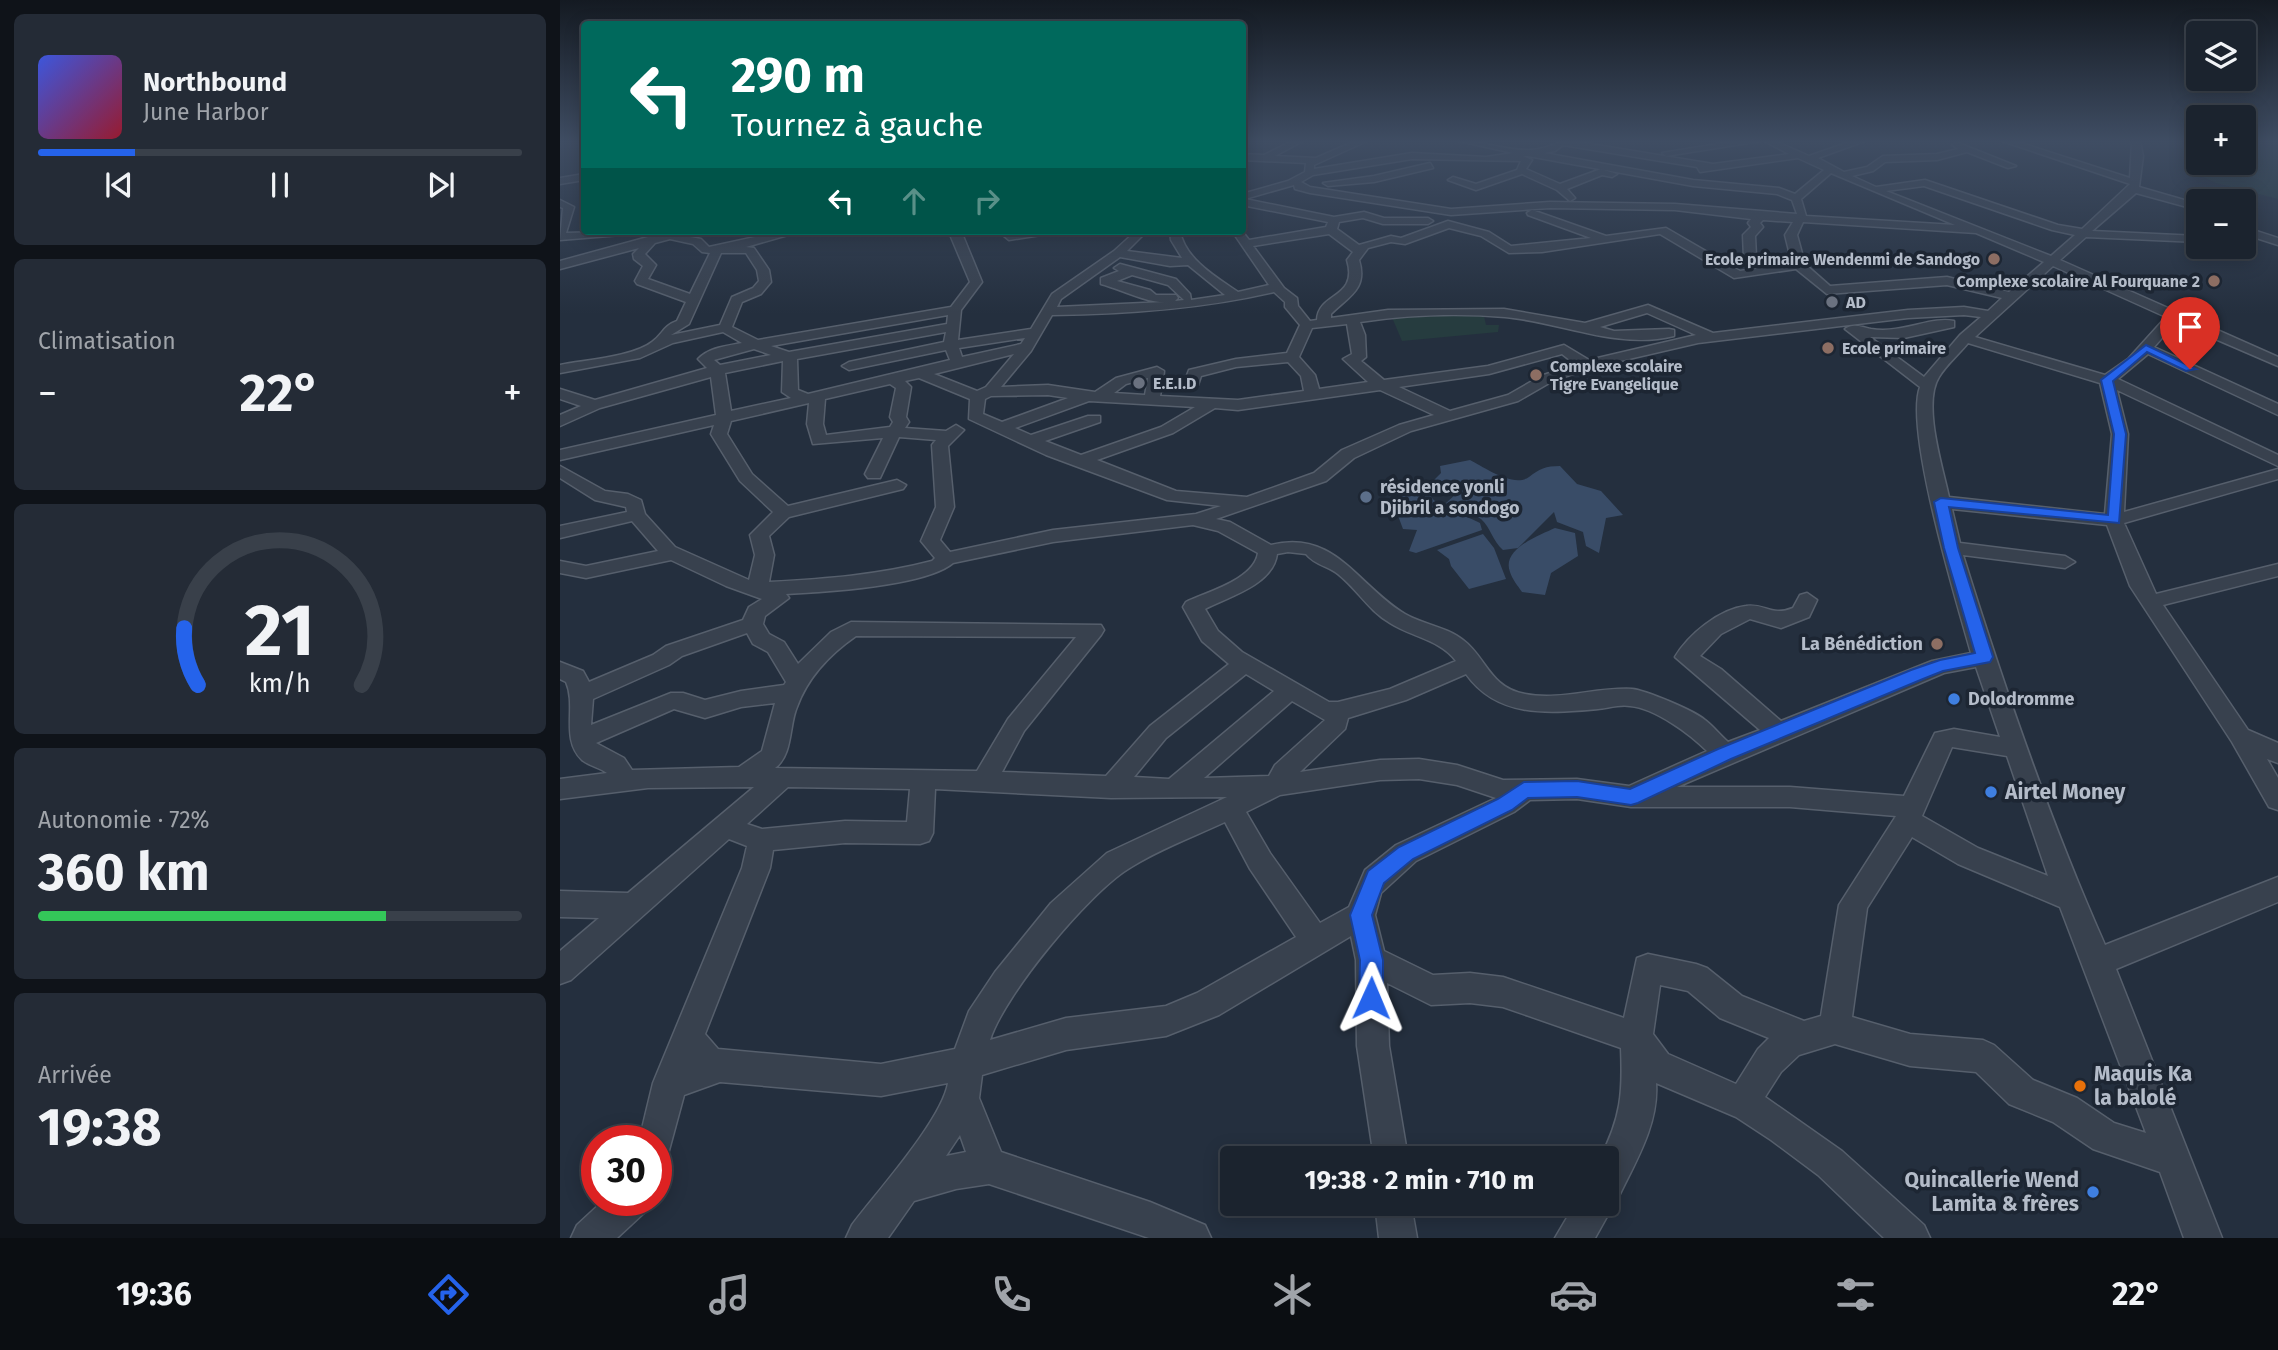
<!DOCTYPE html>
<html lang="fr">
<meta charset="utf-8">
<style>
:root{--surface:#1b232e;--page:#242b36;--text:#f1f3f6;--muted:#a0a4aa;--line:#39404a;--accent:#2563eb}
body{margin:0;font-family:"Fira Sans",sans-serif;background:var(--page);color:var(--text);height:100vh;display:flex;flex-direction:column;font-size:26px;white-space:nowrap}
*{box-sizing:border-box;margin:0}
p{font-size:23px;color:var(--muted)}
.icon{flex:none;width:38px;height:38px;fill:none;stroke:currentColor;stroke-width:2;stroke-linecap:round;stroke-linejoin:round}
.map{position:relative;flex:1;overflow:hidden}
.drawer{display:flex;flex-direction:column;gap:14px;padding:14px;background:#0f1319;width:560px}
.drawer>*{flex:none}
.top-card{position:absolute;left:21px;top:21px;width:665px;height:214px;border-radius:7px;box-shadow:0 4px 18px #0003,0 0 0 2px var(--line);background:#00695c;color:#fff;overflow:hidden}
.tools{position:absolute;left:1626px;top:21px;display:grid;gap:14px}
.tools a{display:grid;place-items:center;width:70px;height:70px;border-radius:7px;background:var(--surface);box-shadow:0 4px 18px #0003,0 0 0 2px var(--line);font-size:35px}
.speed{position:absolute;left:21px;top:1125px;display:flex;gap:14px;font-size:35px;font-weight:700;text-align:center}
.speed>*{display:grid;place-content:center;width:91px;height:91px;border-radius:50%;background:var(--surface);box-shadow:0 4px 18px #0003,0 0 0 2px var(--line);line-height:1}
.speed .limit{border:10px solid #d22;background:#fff;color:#111}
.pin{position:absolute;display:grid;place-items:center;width:60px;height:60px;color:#fff;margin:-72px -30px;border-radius:50% 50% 50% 0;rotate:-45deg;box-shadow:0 0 7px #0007}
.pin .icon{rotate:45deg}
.me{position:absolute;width:77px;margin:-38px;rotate:1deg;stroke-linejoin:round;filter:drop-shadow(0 0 5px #0008)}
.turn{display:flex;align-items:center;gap:24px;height:147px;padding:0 35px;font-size:32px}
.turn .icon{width:91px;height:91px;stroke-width:2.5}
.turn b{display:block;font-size:49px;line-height:60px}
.lanes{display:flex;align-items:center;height:66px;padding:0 35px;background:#0003;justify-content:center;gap:35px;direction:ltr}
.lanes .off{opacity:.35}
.big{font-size:52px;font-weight:700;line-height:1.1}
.drawer .widget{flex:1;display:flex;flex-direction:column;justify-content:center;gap:10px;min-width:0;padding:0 24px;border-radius:10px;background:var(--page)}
.drawer .dial{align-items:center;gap:0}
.dial svg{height:182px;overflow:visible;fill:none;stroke:var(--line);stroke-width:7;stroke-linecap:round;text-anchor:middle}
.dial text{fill:var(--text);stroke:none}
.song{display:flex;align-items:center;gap:21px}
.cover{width:84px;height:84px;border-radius:10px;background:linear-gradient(135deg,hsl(230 70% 55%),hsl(350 70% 35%))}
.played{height:7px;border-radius:4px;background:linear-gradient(90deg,var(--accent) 20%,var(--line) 20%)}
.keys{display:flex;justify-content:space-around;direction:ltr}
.heat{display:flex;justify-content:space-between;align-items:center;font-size:38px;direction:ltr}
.charge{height:10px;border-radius:5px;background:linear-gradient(90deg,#34c759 72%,var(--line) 0)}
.trip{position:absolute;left:660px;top:1146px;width:399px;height:70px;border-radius:7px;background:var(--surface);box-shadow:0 4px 18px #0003,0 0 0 2px var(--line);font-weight:700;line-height:70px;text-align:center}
.tab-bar{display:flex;height:112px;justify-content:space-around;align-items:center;background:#0b0e12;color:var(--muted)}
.tab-bar .icon{width:49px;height:49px}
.tab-bar .active{color:var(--accent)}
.tab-bar b{font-size:32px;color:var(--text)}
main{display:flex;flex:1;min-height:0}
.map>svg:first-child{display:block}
.green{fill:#263c3f}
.water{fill:#394c67}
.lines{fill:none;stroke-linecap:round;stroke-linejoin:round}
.minor-casing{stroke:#565f6c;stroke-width:3}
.minor{fill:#38414e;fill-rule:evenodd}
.route{fill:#2563eb;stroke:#184099;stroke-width:2}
.education-dot{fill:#8d6e63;stroke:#1d2633;stroke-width:2.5}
.worship-dot{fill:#6b7280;stroke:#1d2633;stroke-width:2.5}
.service-dot{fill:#5c6f8a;stroke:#1d2633;stroke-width:2.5}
.shop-dot{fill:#3f7fe0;stroke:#1d2633;stroke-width:2.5}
.food-dot{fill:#e8710a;stroke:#1d2633;stroke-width:2.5}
.labels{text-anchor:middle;stroke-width:7;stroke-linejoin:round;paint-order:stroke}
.far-poi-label{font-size:16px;font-weight:bold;fill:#b4bcc9;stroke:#1d2633;text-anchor:start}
.poi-label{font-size:18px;font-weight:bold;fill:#b4bcc9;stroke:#1d2633;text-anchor:start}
.near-poi-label{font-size:21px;font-weight:bold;fill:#b4bcc9;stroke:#1d2633;text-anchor:start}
</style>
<main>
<section class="drawer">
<div class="widget">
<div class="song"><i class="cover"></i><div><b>Northbound</b><p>June Harbor</p></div></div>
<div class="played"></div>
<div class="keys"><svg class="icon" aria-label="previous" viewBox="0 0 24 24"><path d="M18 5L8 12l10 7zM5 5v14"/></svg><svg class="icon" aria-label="pause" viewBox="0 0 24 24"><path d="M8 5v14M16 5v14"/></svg><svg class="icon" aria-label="next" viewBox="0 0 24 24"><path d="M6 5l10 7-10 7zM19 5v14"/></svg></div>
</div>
<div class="widget"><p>Climatisation</p>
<div class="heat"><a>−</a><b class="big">22°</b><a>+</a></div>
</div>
<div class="widget dial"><svg viewBox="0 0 100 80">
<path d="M14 69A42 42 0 1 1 86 69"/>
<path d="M14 69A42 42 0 0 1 8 44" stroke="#2563eb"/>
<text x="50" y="56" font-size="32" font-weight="700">21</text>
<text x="50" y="72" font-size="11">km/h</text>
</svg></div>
<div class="widget"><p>Autonomie · 72%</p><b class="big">360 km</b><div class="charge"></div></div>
<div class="widget"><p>Arrivée</p><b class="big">19:38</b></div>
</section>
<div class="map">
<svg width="1718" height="1238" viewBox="0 0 1718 1238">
<rect width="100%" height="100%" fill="#242f3e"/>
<!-- green -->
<g class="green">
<path d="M1638 144V163H1684V146L1718 149V199L1656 183 1630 171 1623 145Z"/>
<path d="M831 315 924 316 926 325H939L938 332 842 341Z"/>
</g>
<!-- water -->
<g class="water">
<path d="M910 460C924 467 953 488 969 477 979 469 986 466 1000 466L1017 484 1041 491 1063 515 1046 518 1039 553 1026 546 1023 532 997 522 994 512 958 548 943 550C932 540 931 528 921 519 910 511 897 513 886 503L897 493 874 480 881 473 880 466Z"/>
<path d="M847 489H867C875 511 902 513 920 523L922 530 856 553 849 551 857 530 843 529 834 505Z"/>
<path d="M995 528 1015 533 1018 556 991 573 985 595 962 592C958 586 952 579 950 572 941 549 980 535 995 528Z"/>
<path d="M923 534 934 548 946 579 909 589 891 566 889 559 877 550Z"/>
</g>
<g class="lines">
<!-- minor casing -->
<g class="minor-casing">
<g id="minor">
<path d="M732 141H743L715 156 756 158 795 141H807L754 165V169L852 153 926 157 953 153 899 141C923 141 946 151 970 150 985 150 996 141 1012 141L1153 164 1229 154 1204 141H1215L1249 156 1292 141H1305L1258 158 1284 172 1307 167 1323 156 1377 154 1398 149 1392 145 1396 142 1456 166 1448 168 1407 152 1377 160 1325 162 1313 171 1292 176 1316 187 1365 180 1498 225 1522 229 1570 184 1442 141H1455L1570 178 1572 141H1580L1583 156 1579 187 1638 204V210L1576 193 1532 231 1638 236V242L1526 237 1500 260 1718 357V366L1616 322 1594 347 1718 404V415L1588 354 1558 379 1718 455V466L1557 390 1568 434 1564 512 1718 469V479L1564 523 1596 594 1718 564V576L1603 605 1688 730 1718 743V763L1707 759 1718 778V810L1709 807 1672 742 1570 586 1547 525 1392 509 1400 543 1505 556 1515 562 1505 568 1403 555C1444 687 1489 819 1545 945L1718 877V902L1556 969 1662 1238H1624L1600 1172 1533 1149 1493 1122 1449 1104 1416 1072 1350 1066 1275 1044 1239 1055 1221 1072 1205 1097 1282 1151 1364 1225 1370 1238H1324L1258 1175 1211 1140 1176 1117 1096 1083C1099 1123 1076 1161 1059 1196L1052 1198 1054 1204 1035 1238H995L1015 1204H1046V1158H1040C1061 1118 1063 1093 1061 1048L943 1007 910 1003 871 1005 827 983 829 1046 848 1158H814L797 1046 796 960 791 936 659 1015 606 1036 506 1050 422 1075 419 1098 441 1152 590 1202 645 1225 651 1238H589L429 1184 396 1189 354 1201 328 1238H286L292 1225C316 1193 382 1120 388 1083L321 1096 160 1082 124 1095 108 1154 96 1159V1141H79L93 1083 182 868 187 846 169 839 11 980 0 984V951L39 918 0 917V891L68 893 194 787 88 788 0 799V779L47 773C40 768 30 766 22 760 0 739 17 707 6 682L0 679V662L23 671 29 682 93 655 106 646 183 620 189 607 202 599 166 586 111 560 26 578 0 573V561L26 566 98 551 72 521 0 538V526L67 512 66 507 35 500 0 478V466L45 491 68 494 81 500 85 514 115 547 189 580 195 555 190 535 213 512 180 481 151 434 154 425 0 460V450L156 415 151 377 40 408 0 426V415L21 406 0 399V389L35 400 147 368 138 359C150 347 167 346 182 343L163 332 113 343 80 358 0 373V365C24 360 73 357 92 342 103 334 103 326 117 321L126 302 77 284 75 281 83 266 74 259 73 254 79 248 0 269V261L110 231H120V235L141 239 149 247 223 231H242L186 247 194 248 209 270 211 282 201 294 182 302 172 327 198 340 391 307 410 282 391 237V231H401L422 282 401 310 398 340 471 329 492 294 554 251 576 231H587L567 251 622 258 611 240 610 231H620C625 259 656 277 678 292L709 285 672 231H682L689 240 766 227 768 222 682 205V194L728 181 745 172 746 163 682 160V154L704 155ZM1003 145 1137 167 1140 172 1238 158 1264 170 1235 194 1219 188 1133 180 984 153 995 151ZM963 156H968L1133 186 1217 194 1232 200 1237 214 1115 204 990 202 891 209 750 187 741 182 753 175 852 159 961 161 957 170 916 184 893 177 888 180 916 190 962 174 997 190 1010 201 1015 198 1007 189 1042 175 1052 177 1057 174 1041 169 1000 184 966 169 972 160ZM1271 173 1395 225 1246 216 1241 199ZM734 185 735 189 750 193 891 215 990 208 1115 210 1191 219 1188 223 1191 227 1183 235 1184 258 1199 268 1180 271 1106 228 1046 236 972 210 967 213 968 215 1031 238 951 246 929 232 888 221 841 238 831 236 799 245 777 229 779 222 803 218 823 224H868L873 221 868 218H824L804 212 774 217 685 199ZM1364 186 1492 230 1515 235 1491 256 1326 191ZM1203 220 1233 222 1225 235 1232 263 1213 266 1196 256 1195 236 1203 227 1200 223ZM1243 222 1416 233 1484 262 1449 292 1387 277 1270 286 1245 264 1237 235ZM889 228 921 236 949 253 982 252 1100 234 1174 278 1236 269 1267 294 1387 285 1442 298 1428 311 1404 307 1348 310 1153 333 1088 305 1025 323 944 309 828 310 771 318V314C789 296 808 289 799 260L808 248 831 242 845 244ZM769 234 793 252 787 260C799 299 758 292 757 320L750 321 738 306 737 298 724 288 693 246ZM110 239 133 244 142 252 150 253 130 294 88 279 96 265 85 254 95 243ZM161 253H186L197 270 199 281 193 288 172 297 160 325 111 335 129 324ZM560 257 610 266 628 265 665 295 631 300 630 294 616 279 560 264 554 268 559 271 541 278V284C560 289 587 303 605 302L497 307 501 299ZM1493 266 1606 317 1568 359 1545 375 1415 337ZM572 275 608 285 624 300 615 301 618 298 616 295H596L590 290 557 281ZM714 292 725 302V307L740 325 727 353 676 359 629 370 626 378 603 381 604 371 597 367 556 378 535 392 488 385 441 387 471 351 492 315C567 314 641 309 714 292ZM1087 313 1136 335 1029 360 1004 345 928 366 824 380 801 361 806 357 805 335 800 322C846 315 898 313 945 317 1001 322 1057 350 1114 336V330L1109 329 1054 331 1040 327ZM388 315 387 324 229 352 211 346ZM1404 315 1421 317 1400 335 1364 377 1310 337 1344 338 1394 327V321C1370 316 1344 334 1311 329 1302 327 1293 323 1285 329L1360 387C1344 430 1397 603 1411 653L1372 661 1221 721 1161 669 1140 656 1161 634 1190 619 1221 628 1249 617 1257 600 1247 593 1240 595 1233 608C1211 617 1205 603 1186 606 1159 609 1128 635 1115 657L1200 730 1168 742C1160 735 1153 726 1145 720 1135 711 1085 690 1072 689 1036 687 1000 701 965 694 930 688 926 657 903 640 887 627 862 624 845 614 797 585 775 529 711 545L670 522 656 519 766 481 794 458 851 431 958 401 991 382 1030 368 1138 343 1348 318ZM787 324 792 354 783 359 808 382 759 389 755 375 739 357 752 328ZM386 332 384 342 289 362 282 366 289 370 386 350 390 360 248 394 238 390 237 359ZM465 338 461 344 402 357 399 348ZM1408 343 1540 383 1552 434 1545 514 1389 497C1383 468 1362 404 1379 377 1386 365 1399 354 1408 343ZM194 349 211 355 160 365 154 360ZM454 354 426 387 417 391 374 374ZM1002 354 1015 364 981 376 948 395 890 411 839 387 929 374ZM223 361 222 392 231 398 171 411 165 373ZM728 362 741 376 744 391 678 400 600 396 601 391 638 385 641 376 676 367ZM359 378 410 399 409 419 486 455 607 500 661 506 636 514 493 530 390 552 380 540 394 507 388 446 404 430 396 425 386 431 345 428 349 422 346 417 351 387 345 381ZM588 378 585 395 554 393 566 384ZM330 384 336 388 330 417 333 422 330 427 266 435 263 424 265 399ZM820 390 874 415 839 425 782 450 754 473 687 497 616 491 537 460 613 433 655 408 678 410ZM488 395 508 398 442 422 423 414 425 399 431 396ZM529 401 635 407 601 427 521 455 485 441 540 422V416H528L471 435 455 428ZM249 403 247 424 253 444 323 438 305 474 308 478H320L339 437 376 440 372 445 376 507 361 541 375 558 372 561C319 575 264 579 209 582L214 555 209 536 229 517 343 489 346 485 337 480 228 506 192 474 167 434 171 421ZM633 525 658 531 698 553C694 580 646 592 626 602L623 607 642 641 669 664 590 726 546 776 442 772 464 731 541 635 544 630 541 625 291 622 271 632 238 664 224 642 209 634 203 624 205 616 229 598 226 594C264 592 366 586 393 563L493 542ZM728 552 746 554C755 565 768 566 778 574 797 589 809 611 830 623 852 637 881 640 896 661L830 689 778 702H769L682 652 658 631 645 609C668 597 713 585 717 554ZM187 633 193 644 208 652 226 682 224 685 181 691 145 700 123 693H111L31 725 33 699 109 665 122 656ZM296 636 516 637 448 719 417 771 215 768C233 755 229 725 237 707 248 677 270 654 296 636ZM1416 667 1440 737 1394 729 1375 733 1344 796 1230 787H1117L1384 673ZM686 674 714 691 609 779 574 777 606 738ZM906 674C938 719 990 713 1038 709 1048 708 1060 704 1070 706 1095 708 1130 734 1147 751L1069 786 1017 779 943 780 897 765 859 759 820 760 740 772 785 729 788 718 846 700ZM732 701 765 720 715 765 709 776 644 778ZM215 703 202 751 179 767 72 770 64 758 36 743 114 709 145 718 181 707ZM1392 747 1447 756 1488 876 1418 848 1362 816ZM859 779 897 785 936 798 836 845 805 870 789 907 760 923 710 853 686 812 720 795 820 780ZM228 787 350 789 347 822 285 821 202 829 187 824ZM375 789 551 798 667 797 547 853 491 903 435 972 409 1011 395 1049 321 1064 158 1049 145 1034 210 868 213 850 285 843 360 844 369 841 373 833ZM1017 799 1071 807H1230L1336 816 1279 905 1261 1016 1244 1021 1182 996 1147 968 1136 964 1088 954 1077 958 1064 1018 943 977 910 973 873 975 824 951 815 915 821 893 856 861 954 812 970 800ZM665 822 690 869 736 937 637 993 606 1006 506 1018 430 1040C444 995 528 894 568 869 597 850 633 837 665 822ZM1352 837 1398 864 1500 907 1586 1133 1554 1123 1517 1098 1473 1080 1434 1045 1423 1040 1350 1034 1292 1017 1307 908ZM1100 985 1128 991 1160 1018 1209 1038 1198 1049 1176 1084 1108 1054 1093 1034ZM400 1135 406 1152 386 1156Z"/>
<path d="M1176 141H1201L1106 156 1102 153Z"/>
<path d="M870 163 873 168 814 182 768 186 763 183 814 176Z"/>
<path d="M24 174V180L0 184V178Z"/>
<path d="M0 200 14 207 6 233 78 231 73 234 0 240 3 208 0 207Z"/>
<path d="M1684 227 1718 238V245L1684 234Z"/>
<path d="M438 231H506L449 240Z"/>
<path d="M44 1200H89L84 1213 57 1238H11L17 1225Z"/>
<path d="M815 1204H851L857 1238H819Z"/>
</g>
</g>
<!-- minor -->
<use href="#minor" class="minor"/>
</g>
<!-- sky -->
<linearGradient id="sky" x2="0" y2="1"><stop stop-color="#141a22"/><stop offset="0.45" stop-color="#3f4d63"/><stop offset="1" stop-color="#3f4d63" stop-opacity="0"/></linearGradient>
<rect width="1718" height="314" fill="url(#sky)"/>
<!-- route -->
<path class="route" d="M1586 345 1636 369 1626 371 1587 352 1553 381 1566 434 1559 523 1389 507 1398 548 1433 657 1430 662 1383 671 1363 679 1171 759 1078 803 1071 805 1017 797 968 798 952 810 853 859 824 883 812 915 823 960V998L819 1006 811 1010 803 1006 799 998 800 960 790 915 808 871 839 847 938 799 964 782 1017 781 1070 789 1158 749 1351 670 1380 660 1415 653 1384 548 1374 502 1381 498 1548 515 1554 434 1541 380Z"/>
<!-- markers -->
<g class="education-dot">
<circle cx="1434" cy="259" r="7"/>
<circle cx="1654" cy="281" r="7"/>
<circle cx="1268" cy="348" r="7"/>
<circle cx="976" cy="375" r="7"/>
<circle cx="1377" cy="644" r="7"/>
</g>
<g class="worship-dot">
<circle cx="1272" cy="302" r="7"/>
<circle cx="579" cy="383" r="7"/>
</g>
<circle class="service-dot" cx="806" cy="497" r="7"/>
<g class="shop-dot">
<circle cx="1394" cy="699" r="7"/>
<circle cx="1431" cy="792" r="7"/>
<circle cx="1533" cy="1192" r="7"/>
</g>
<circle class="food-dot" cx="1520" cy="1086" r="7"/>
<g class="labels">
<!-- far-poi labels -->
<g class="far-poi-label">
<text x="1420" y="265" text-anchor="end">Ecole primaire Wendenmi de Sandogo</text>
<text x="1640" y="287" text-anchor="end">Complexe scolaire Al Fourquane 2</text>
<text x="1286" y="308">AD</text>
<text x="1282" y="354">Ecole primaire</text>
<text x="990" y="372">Complexe scolaire<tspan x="990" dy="18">Tigre Evangelique</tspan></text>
<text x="593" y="389">E.E.I.D</text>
</g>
<!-- poi labels -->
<g class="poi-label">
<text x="820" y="493">résidence yonli<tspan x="820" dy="21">Djibril a sondogo</tspan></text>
<text x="1363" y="650" text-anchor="end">La Bénédiction</text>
<text x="1408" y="705">Dolodromme</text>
</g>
<!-- near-poi labels -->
<g class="near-poi-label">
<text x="1445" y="799">Airtel Money</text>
<text x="1534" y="1081">Maquis Ka<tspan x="1534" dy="24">la balolé</tspan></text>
<text x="1519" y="1187" text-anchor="end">Quincallerie Wend<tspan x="1519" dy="24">Lamita &amp; frères</tspan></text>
</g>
</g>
</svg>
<div class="tools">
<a><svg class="icon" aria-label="layers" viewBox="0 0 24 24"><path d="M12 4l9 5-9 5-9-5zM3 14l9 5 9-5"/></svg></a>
<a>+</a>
<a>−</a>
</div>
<div class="speed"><div class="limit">30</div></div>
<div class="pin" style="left:1630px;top:369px;background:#d93025"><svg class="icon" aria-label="arrive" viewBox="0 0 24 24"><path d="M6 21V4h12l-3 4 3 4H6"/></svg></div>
<svg class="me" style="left:811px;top:998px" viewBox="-20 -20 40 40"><path d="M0-17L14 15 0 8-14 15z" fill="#2563eb" stroke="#fff" stroke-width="4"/></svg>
<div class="trip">19:38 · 2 min · 710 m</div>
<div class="top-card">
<div class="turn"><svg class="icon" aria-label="left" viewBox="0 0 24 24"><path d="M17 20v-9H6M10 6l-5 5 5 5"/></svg><div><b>290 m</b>Tournez à gauche</div></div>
<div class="lanes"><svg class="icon" aria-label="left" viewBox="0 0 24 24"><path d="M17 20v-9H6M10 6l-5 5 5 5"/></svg><svg class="icon off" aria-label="ahead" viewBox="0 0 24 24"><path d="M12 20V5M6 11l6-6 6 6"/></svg><svg class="icon off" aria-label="right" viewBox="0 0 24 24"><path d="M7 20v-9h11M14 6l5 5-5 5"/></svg></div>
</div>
</div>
</main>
<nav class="tab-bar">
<b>19:36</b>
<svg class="icon active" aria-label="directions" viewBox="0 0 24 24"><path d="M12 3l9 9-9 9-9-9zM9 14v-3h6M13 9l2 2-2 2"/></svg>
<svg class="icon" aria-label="music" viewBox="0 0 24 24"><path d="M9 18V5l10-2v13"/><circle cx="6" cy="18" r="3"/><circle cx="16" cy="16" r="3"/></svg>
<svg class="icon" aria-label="phone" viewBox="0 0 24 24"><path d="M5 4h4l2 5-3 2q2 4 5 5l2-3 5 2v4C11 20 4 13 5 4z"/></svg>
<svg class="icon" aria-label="climate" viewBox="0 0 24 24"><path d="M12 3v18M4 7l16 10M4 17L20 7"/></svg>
<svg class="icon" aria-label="car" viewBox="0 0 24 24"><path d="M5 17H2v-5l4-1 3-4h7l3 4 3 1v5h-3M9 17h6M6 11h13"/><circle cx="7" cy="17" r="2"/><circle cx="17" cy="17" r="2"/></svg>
<svg class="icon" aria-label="filters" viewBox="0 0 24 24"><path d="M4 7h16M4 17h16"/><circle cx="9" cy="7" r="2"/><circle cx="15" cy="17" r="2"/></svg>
<b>22°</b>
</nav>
